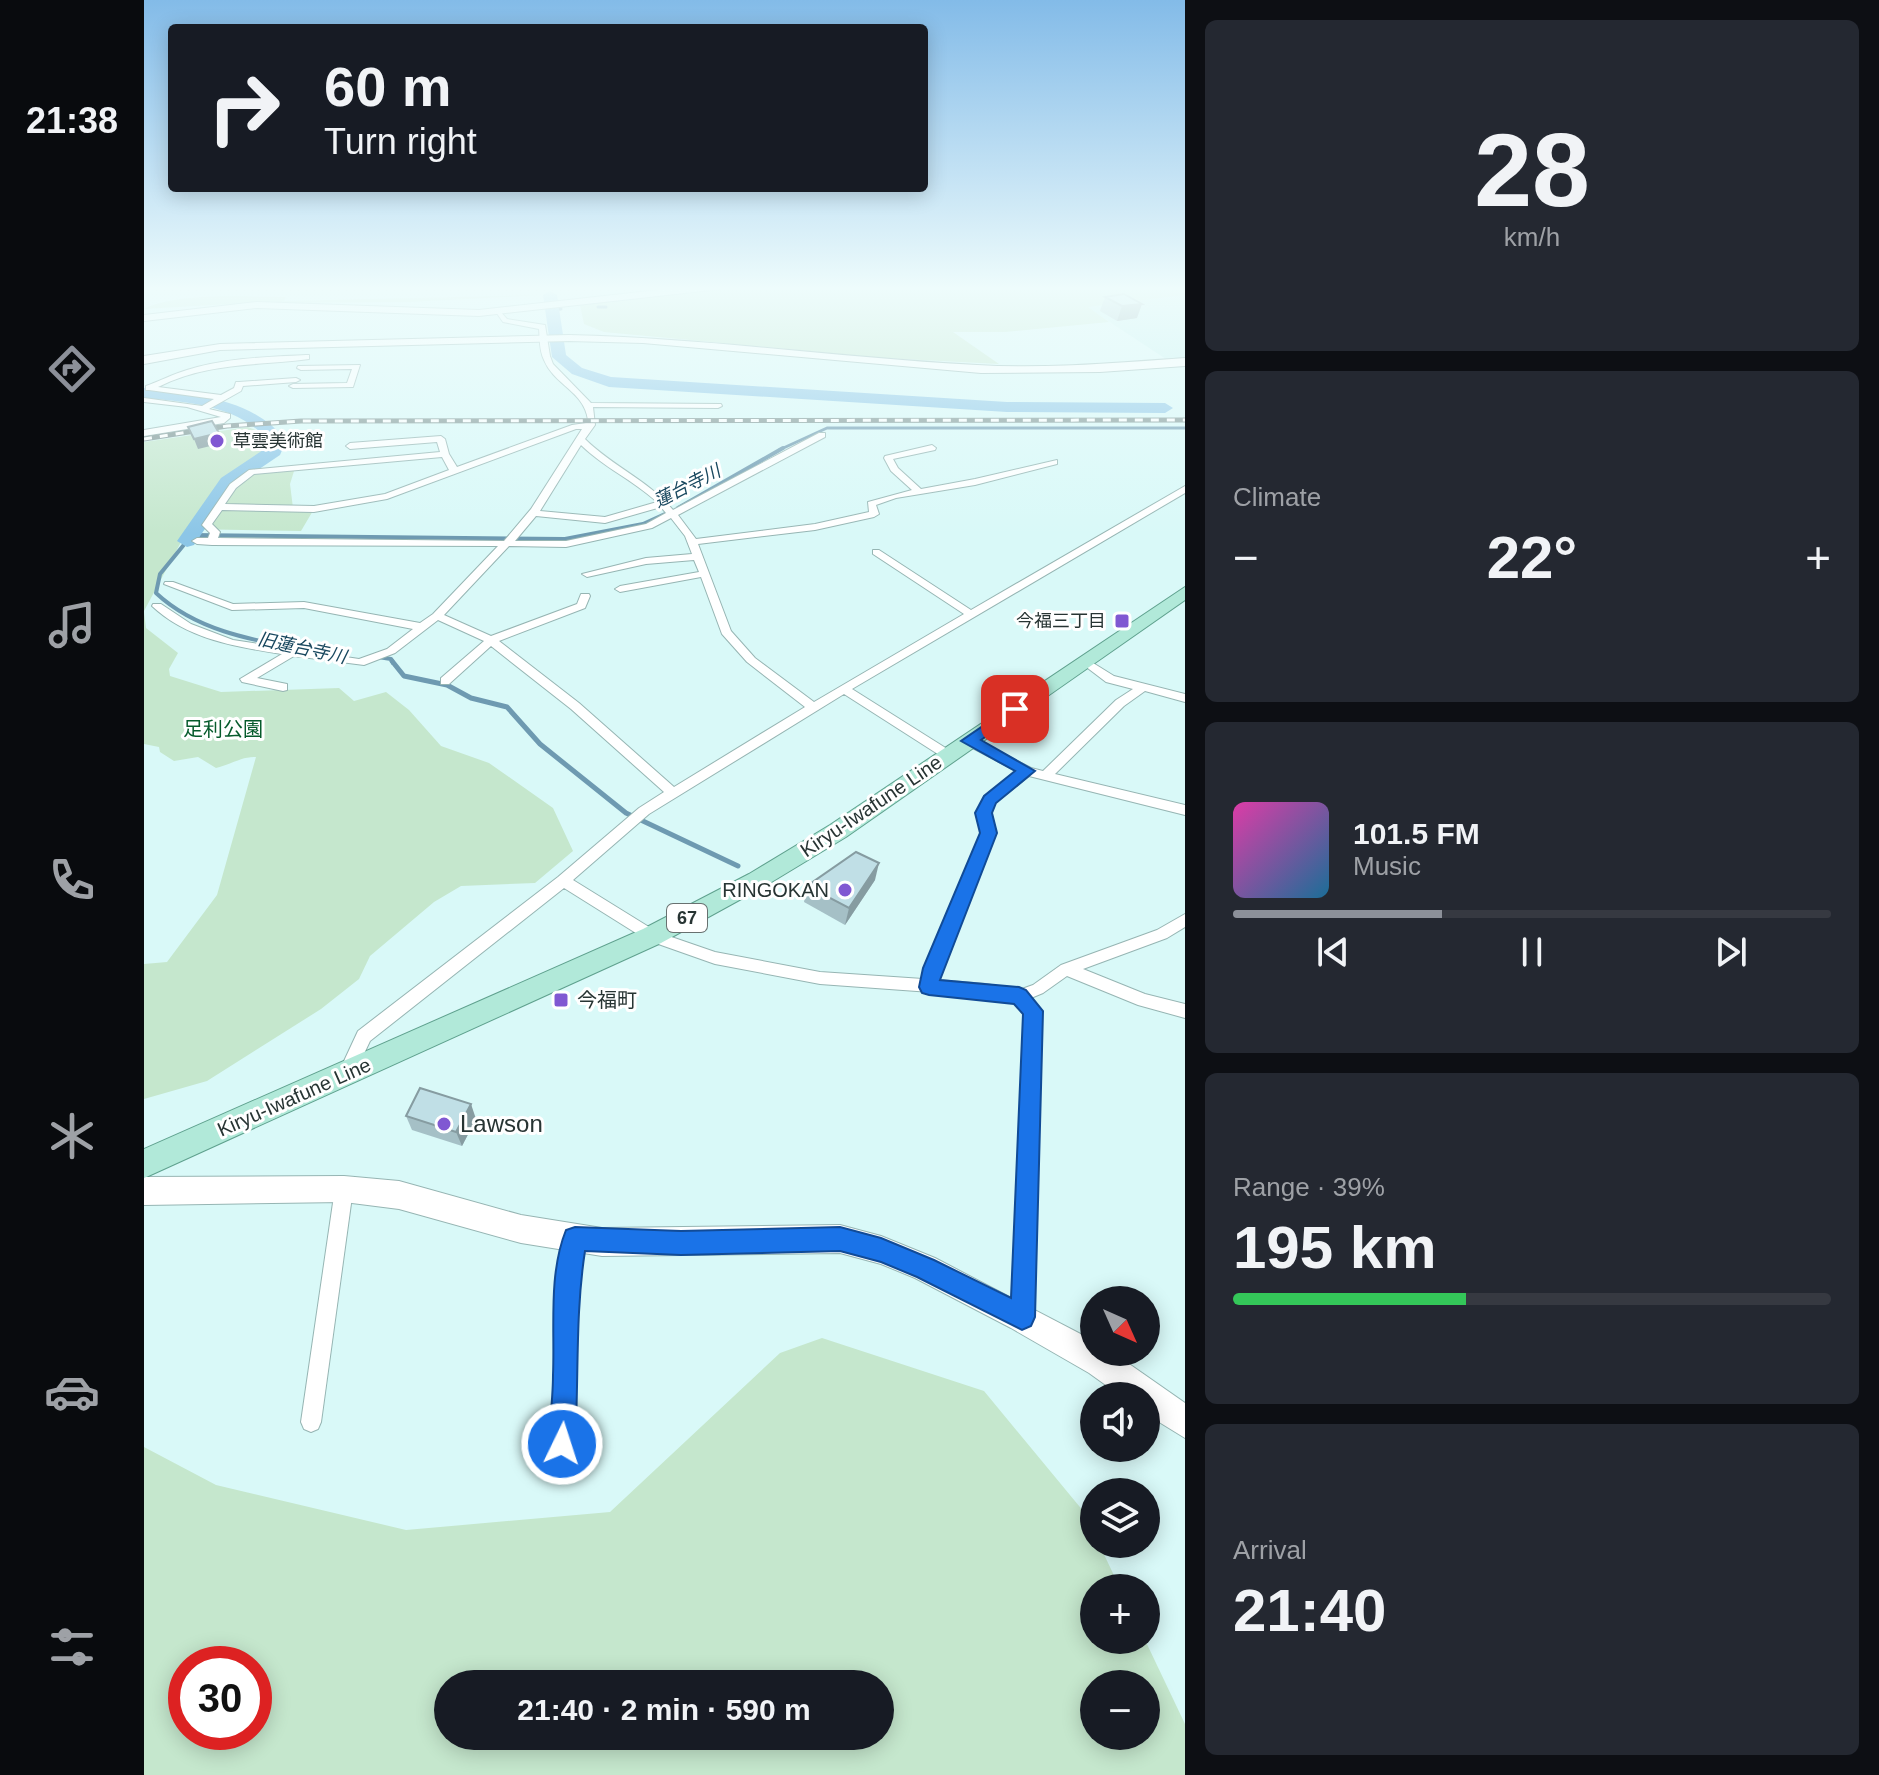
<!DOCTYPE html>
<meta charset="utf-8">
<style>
:root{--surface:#171b24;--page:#242831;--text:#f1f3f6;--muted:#9ea1a6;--line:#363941;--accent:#8c9099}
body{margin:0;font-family:Helvetica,"Noto Sans JP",sans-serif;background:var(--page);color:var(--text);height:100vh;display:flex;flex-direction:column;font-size:30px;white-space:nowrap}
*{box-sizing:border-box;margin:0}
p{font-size:26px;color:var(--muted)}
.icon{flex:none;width:44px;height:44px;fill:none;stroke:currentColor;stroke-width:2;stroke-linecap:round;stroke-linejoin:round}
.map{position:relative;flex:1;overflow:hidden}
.panel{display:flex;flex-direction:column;gap:20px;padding:20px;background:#0d0f14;width:694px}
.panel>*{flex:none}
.banner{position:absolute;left:24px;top:24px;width:760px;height:168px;border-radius:8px;box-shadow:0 4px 20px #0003;background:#171b24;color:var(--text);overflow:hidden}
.needle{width:52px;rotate:135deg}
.controls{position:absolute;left:936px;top:1286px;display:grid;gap:16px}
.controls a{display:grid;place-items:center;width:80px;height:80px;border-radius:50%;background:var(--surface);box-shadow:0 4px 20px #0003;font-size:40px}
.speed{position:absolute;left:24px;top:1646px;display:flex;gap:16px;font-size:40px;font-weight:700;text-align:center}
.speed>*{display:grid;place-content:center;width:104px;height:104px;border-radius:50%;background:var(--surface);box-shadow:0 4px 20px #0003;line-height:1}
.speed .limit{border:12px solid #d22;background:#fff;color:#111}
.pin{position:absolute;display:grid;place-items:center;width:68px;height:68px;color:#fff;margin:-34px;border-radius:16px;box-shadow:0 4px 12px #0006}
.me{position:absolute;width:88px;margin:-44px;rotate:4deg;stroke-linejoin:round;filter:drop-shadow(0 0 6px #0008)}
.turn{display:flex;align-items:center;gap:28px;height:168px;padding:0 24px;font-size:36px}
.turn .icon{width:104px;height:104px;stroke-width:2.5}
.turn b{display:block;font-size:56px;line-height:68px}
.big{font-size:60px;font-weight:600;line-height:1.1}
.panel .widget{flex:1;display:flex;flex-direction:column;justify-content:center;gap:12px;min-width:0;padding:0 28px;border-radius:12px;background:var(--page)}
.panel .dial{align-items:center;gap:0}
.dial b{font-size:104px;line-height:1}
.song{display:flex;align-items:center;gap:24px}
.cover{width:96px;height:96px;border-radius:12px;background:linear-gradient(135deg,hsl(320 70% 55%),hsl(200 70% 35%))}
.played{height:8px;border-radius:4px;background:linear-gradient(90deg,var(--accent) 35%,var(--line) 35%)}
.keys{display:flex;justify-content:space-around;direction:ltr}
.heat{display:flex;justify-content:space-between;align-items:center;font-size:44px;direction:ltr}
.charge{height:12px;border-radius:6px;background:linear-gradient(90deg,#34c759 39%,var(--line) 0)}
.trip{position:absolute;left:290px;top:1670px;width:460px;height:80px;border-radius:40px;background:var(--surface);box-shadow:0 4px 20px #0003;font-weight:600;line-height:80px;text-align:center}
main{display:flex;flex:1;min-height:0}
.tabs{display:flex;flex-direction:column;width:144px;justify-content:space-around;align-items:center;background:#090b0e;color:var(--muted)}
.tabs .icon{width:56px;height:56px}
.tabs .on{color:var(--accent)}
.tabs b{font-size:36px;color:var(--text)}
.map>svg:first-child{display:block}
.built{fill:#c6f1ef}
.green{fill:#c5e7cd;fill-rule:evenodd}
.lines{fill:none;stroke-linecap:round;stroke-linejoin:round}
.stream-far2{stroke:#6e9ab1;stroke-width:3}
.stream-far1{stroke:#6e9ab1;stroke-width:4}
.stream{stroke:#6e9ab1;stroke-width:5}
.river{fill:#8cc6e7;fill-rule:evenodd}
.street-casing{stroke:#96b5b3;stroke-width:2}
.secondary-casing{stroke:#96b5b3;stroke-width:2}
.primary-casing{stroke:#5fa18e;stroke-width:2}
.street{fill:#fff;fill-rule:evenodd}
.secondary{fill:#fff;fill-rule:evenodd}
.primary{fill:#b1e9d9;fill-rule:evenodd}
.rail-casing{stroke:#7d9392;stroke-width:5}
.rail{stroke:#fff;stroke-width:3;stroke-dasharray:8;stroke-linecap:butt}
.wall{fill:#a5c0c6}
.shaded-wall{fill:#869ca1}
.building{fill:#c0dfe6;stroke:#869ca1;stroke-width:2}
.route{fill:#1a73e8;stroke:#114b97;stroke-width:2}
.poi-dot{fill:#8058d2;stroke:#fff;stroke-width:3}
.labels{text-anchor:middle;stroke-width:6;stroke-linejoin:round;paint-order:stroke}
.far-poi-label{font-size:18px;fill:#273433;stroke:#fff;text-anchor:start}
.far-water-label{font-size:18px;font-style:italic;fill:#19485f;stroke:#fff}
.shield{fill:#fff;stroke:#687170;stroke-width:2}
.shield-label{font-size:18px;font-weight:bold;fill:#273433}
.park-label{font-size:20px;fill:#065b2c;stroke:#fff}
.street-label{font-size:20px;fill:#273433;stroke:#fff}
.poi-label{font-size:20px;fill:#273433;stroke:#fff;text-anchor:end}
.near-poi-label{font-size:24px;fill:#273433;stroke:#fff;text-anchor:start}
</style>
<main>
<nav class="tabs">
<b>21:38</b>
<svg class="icon on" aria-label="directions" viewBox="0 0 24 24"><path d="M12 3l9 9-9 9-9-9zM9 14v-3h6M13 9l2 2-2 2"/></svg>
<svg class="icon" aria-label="music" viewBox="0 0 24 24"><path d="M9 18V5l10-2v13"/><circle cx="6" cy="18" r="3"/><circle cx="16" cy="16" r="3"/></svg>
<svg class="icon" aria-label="phone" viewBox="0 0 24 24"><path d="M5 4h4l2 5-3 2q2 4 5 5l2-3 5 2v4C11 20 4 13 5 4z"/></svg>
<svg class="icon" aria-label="climate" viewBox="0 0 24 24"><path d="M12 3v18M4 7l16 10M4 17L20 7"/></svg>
<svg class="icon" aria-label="car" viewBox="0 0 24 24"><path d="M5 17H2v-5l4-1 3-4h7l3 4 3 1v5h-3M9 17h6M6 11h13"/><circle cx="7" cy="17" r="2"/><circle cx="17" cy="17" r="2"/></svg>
<svg class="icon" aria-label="filters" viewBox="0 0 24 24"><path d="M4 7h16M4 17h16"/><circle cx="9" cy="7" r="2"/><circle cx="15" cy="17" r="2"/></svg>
</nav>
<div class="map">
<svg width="1041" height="1775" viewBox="0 0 1041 1775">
<rect width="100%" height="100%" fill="#d9f9f8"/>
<!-- built -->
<path class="built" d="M1041 295V359H1022L943 307Z"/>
<!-- green -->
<g class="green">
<path d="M601 286H1041V295L944 307 965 322 861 332H809L855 364 739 358 460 332 440 324 436 305Z"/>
<path d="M398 295 264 302 103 303 0 309C34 292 102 297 142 297L140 301Z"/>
<path d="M104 427 119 433 126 441 123 453 88 476 151 468 146 484 149 508 170 509 157 531 44 529 0 611V442Z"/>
<path d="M0 612 2 628 34 653 25 669 26 676 77 692 195 688 210 701 242 692 265 710 297 746 345 763 409 808 429 851 391 883 317 886 290 902 226 956 215 979 177 1009 63 1081 0 1099V964L23 962 73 895 112 757C98 756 86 765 72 768L54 757 30 761 16 752 15 747 0 744Z"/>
<path d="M678 1338 840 1391 940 1512 950 1534V1544H955L976 1588H950V1640H1001L1041 1724V1775H0V1447L72 1485 262 1530 466 1512 636 1353ZM42 1664H110V1732H42ZM736 1684V1736H304V1684ZM1002 1684V1736H950V1684Z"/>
</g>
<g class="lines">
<!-- stream-far2 -->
<g class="stream-far2">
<path d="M454 307H462"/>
<path d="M409 310 417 309"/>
<path d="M635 450 683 428H1041"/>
</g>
<!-- stream-far1 -->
<g class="stream-far1">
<path d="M534 508 639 448"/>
<path d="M48 535 421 539 499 524 521 514"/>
<path d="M43 541 16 574 12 593C61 639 134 643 197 657"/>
<path d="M234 657 247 659 249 663"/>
</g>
<!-- stream -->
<path class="stream" d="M248 661 260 676 303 685 327 698 363 707 396 744 482 813 594 866"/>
<!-- river -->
<g class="river">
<path d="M406 291 413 295 422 355 438 368 467 377 863 402 1021 403 1029 408 1021 413 863 412 465 387 428 374 408 357 399 295Z"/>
<path d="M0 388C49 394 110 398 142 441L136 455 90 486 50 545 43 547 33 541 77 478 122 448 124 441C96 405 43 402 0 398Z"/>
</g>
<!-- street casing -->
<g class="street-casing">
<g id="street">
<path d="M355 310 363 319 401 325 406 356 409 364 447 403 577 404 578 406 574 408 449 407 451 425 441 439C468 466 504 480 529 510L675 433H681V437L534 515 552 539 671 524 725 512 724 502 768 490 747 471 740 458 741 456 788 445 792 448 791 450 749 459 754 468 777 489 831 479 913 460V464L831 485 752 498 732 505 735 514 730 517 671 530 554 544 587 631 611 658 670 702 820 614 729 554V550H735L827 610 1041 486V493L708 689 808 752 810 755 808 758H800L700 694 505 814 429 880 513 932 571 952 676 972 779 979 782 968 838 833 833 813 840 800 874 772 821 744 819 741 821 738H829L887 768 899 771 972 700 989 689 962 682 937 663 935 661 941 658 970 676 1041 694V702L1001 691 980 706 911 774 1041 805V815L885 776 851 803 847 813 852 833 796 968 794 980 842 984 875 990 889 985 917 965 1013 930 1041 914V927L1023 938 939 969 1001 994 1041 1004V1018L994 1005 923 976 899 993 887 998 897 1011 888 1317 885 1324 878 1327 871 1324 868 1317 881 1013 871 1002 842 996 676 984 571 964 503 940 420 888 226 1041 208 1079 202 1081 196 1079 194 1074 214 1031 414 877 495 808 520 792 427 709 347 646 305 684H297V678L340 641 294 620 251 653 220 665 150 656 113 678 143 684V690L139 691 98 682 96 679 138 654C92 647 43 639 8 606L9 604H17L47 624 89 640 215 659 243 649 269 629 160 608 88 610 20 584 21 582H29L89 604 160 602 276 623 289 614 354 546 68 545 53 544 48 541 53 538H64L66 533 58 525 86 484 105 470 296 452 293 442 206 449 202 446 206 443 297 436 301 439 305 454 313 467 428 425 442 423 444 420C440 391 410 385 400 360 395 350 396 339 395 329L359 322 352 312ZM432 429H438L387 509 360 541 74 538 76 532 68 524 78 510 170 512 243 499ZM437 445C459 467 489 480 513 502L461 517 396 511ZM298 457 305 470 241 494 170 506 81 504 92 488 110 474ZM517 507 522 513 502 524 422 541H371L392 516 461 523ZM527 518 541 536 548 554 502 558 438 574 443 577 502 564 550 560 555 572 476 586 471 589 476 592 557 577 578 634 603 662 661 707 530 787 435 703 355 641 441 608 446 596 445 594H437L433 604 347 636 300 615 365 546 422 547 508 528Z"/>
<path d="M162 355H165V359C113 366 63 362 14 387L77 395 90 388 92 382H95L152 378 156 380 152 382 99 386 97 391 65 409 86 414V418L80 423 0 436V430L77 417 43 407 0 402V398L58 406 70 399 5 390H2V386C16 381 29 374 43 370 82 358 122 357 162 355Z"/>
<path d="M216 365 209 387 149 388 145 386 149 384 203 383 208 369 157 370 153 368 154 366Z"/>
<path d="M200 1180 206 1183 209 1189 177 1422 174 1429 167 1432 160 1429 157 1422 191 1189 194 1183Z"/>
<path d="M431 1230 437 1233 440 1239 433 1316 428 1444 425 1451 418 1454 411 1451 408 1444 413 1316 422 1239 425 1233Z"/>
</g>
</g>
<!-- secondary casing -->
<g class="secondary-casing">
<g id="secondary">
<path d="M550 286H581L576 289 335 316 113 308 0 321V315L113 302 335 310Z"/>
<path d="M425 335C562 338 697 358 833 365 902 369 972 363 1041 358V366L956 372 837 373 499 343 425 341 76 350 0 364V356L76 344Z"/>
<path d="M200 1176 255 1181 377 1215 458 1228 696 1225 737 1236 791 1258 950 1341V1352H968L1041 1403V1438L1002 1414V1396H977L945 1373 867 1328 771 1278 737 1264 696 1253 458 1256 377 1243 255 1209 200 1202 0 1205V1177Z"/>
</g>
</g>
<!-- primary casing -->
<g class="primary-casing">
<path id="primary" d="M1041 587V600L702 837 621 886 517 943 0 1178V1149L499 929 605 874 686 825Z"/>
</g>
<!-- street -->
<use href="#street" class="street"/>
<!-- secondary -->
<use href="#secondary" class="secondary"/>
<!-- primary -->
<use href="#primary" class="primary"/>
<!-- rail casing -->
<g class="rail-casing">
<path id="rail" d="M0 439 83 426 157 421 1041 420"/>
</g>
<!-- rail -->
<use href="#rail" class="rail"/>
</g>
<!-- wall -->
<g class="wall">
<path d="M980 294 993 318 973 321 956 311 961 297Z"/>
<path d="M731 880 701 925 660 902 663 886Z"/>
<path d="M262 1116 332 1119 318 1146 268 1130Z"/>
</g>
<!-- shaded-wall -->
<g class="shaded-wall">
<path d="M998 304 993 318 973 321 978 306Z"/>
<path d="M75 433 79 443 54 449 50 439Z"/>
<path d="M735 863 731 880 701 925 705 908Z"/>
<path d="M327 1104 332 1119 318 1146 312 1132Z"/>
</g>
<!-- building -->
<g class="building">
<path d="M980 294 998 304 978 306 961 297Z"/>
<path d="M68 421 75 433 50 439 44 427Z"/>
<path d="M712 852 735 863 705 908 663 886Z"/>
<path d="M276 1088 327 1104 312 1132 262 1116Z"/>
</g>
<!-- sky -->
<linearGradient id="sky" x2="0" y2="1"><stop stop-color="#83bbe8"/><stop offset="0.54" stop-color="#eefcfc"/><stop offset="1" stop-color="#eefcfc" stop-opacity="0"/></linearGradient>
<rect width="1041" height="534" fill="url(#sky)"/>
<!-- route -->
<path class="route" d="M871 704 879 709 877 712 837 740 891 771 852 803 848 813 853 833 796 980 875 987 882 990 899 1011 891 1317 887 1326 878 1330 773 1277 737 1262 696 1251 537 1255 441 1251C431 1315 435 1380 431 1444L427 1454 418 1458 408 1454 404 1444C406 1421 409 1398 409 1375 411 1328 404 1275 422 1230L431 1227 537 1231 696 1227 737 1238 790 1260 867 1298 879 1014 870 1004 785 995 778 993 775 987 779 968 836 833 831 813 840 796 871 771 817 741Z"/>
<!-- markers -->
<g class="poi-dot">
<circle cx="73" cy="441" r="8"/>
<rect x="970" y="613" width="16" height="16" rx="4"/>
<circle cx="701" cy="890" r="8"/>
<rect x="409" y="992" width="16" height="16" rx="4"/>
<circle cx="300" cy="1124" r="8"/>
</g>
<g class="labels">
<!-- far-poi labels -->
<g class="far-poi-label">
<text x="89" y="447">草雲美術館</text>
<text x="962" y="627" text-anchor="end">今福三丁目</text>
</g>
<!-- far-water labels -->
<g class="far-water-label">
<text transform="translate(543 486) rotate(-27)" y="6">蓮台寺川</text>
<text transform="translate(158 648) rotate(12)" y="6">旧蓮台寺川</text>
</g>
<!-- shield labels -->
<rect class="shield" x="523" y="904" width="40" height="28" rx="6"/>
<g class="shield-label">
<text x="543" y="924">67</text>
</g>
<!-- park labels -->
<g class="park-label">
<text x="79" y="736">足利公園</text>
</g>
<!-- street labels -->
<g class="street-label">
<text transform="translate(727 806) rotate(-34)" y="7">Kiryu-Iwafune Line</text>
<text transform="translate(150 1097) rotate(-24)" y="7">Kiryu-Iwafune Line</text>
</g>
<!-- poi labels -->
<g class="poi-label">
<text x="685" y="897">RINGOKAN</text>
<text x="433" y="1007" text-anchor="start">今福町</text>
</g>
<!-- near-poi labels -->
<g class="near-poi-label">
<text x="316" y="1132">Lawson</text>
</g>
</g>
</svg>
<div class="controls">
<a><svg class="needle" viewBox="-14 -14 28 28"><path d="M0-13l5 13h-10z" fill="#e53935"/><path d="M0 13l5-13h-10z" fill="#9ea1a6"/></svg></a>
<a><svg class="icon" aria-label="sound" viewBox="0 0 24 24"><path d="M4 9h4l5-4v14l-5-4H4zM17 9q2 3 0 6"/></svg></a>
<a><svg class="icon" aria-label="layers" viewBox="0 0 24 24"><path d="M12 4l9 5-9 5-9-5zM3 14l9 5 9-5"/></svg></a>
<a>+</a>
<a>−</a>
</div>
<div class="speed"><div class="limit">30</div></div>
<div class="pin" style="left:871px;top:709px;background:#d93025"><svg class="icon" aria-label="arrive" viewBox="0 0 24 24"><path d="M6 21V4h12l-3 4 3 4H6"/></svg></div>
<svg class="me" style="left:418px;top:1444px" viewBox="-20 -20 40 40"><circle r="17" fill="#1a73e8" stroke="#fff" stroke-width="3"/><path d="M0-11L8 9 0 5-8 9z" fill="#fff"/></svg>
<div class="trip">21:40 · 2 min · 590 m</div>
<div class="banner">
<div class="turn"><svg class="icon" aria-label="right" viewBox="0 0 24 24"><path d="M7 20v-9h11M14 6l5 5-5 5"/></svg><div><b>60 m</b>Turn right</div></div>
</div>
</div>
<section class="panel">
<div class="widget dial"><b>28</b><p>km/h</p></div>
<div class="widget"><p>Climate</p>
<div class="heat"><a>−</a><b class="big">22°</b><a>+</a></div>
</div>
<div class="widget">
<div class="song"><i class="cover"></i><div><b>101.5 FM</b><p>Music</p></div></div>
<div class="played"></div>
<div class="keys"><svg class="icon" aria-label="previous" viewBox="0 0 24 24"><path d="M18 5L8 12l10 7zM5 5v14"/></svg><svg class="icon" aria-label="pause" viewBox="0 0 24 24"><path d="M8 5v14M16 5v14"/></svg><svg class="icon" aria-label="next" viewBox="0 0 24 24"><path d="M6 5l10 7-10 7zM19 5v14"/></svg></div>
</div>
<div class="widget"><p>Range · 39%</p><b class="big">195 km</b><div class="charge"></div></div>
<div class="widget"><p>Arrival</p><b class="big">21:40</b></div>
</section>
</main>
